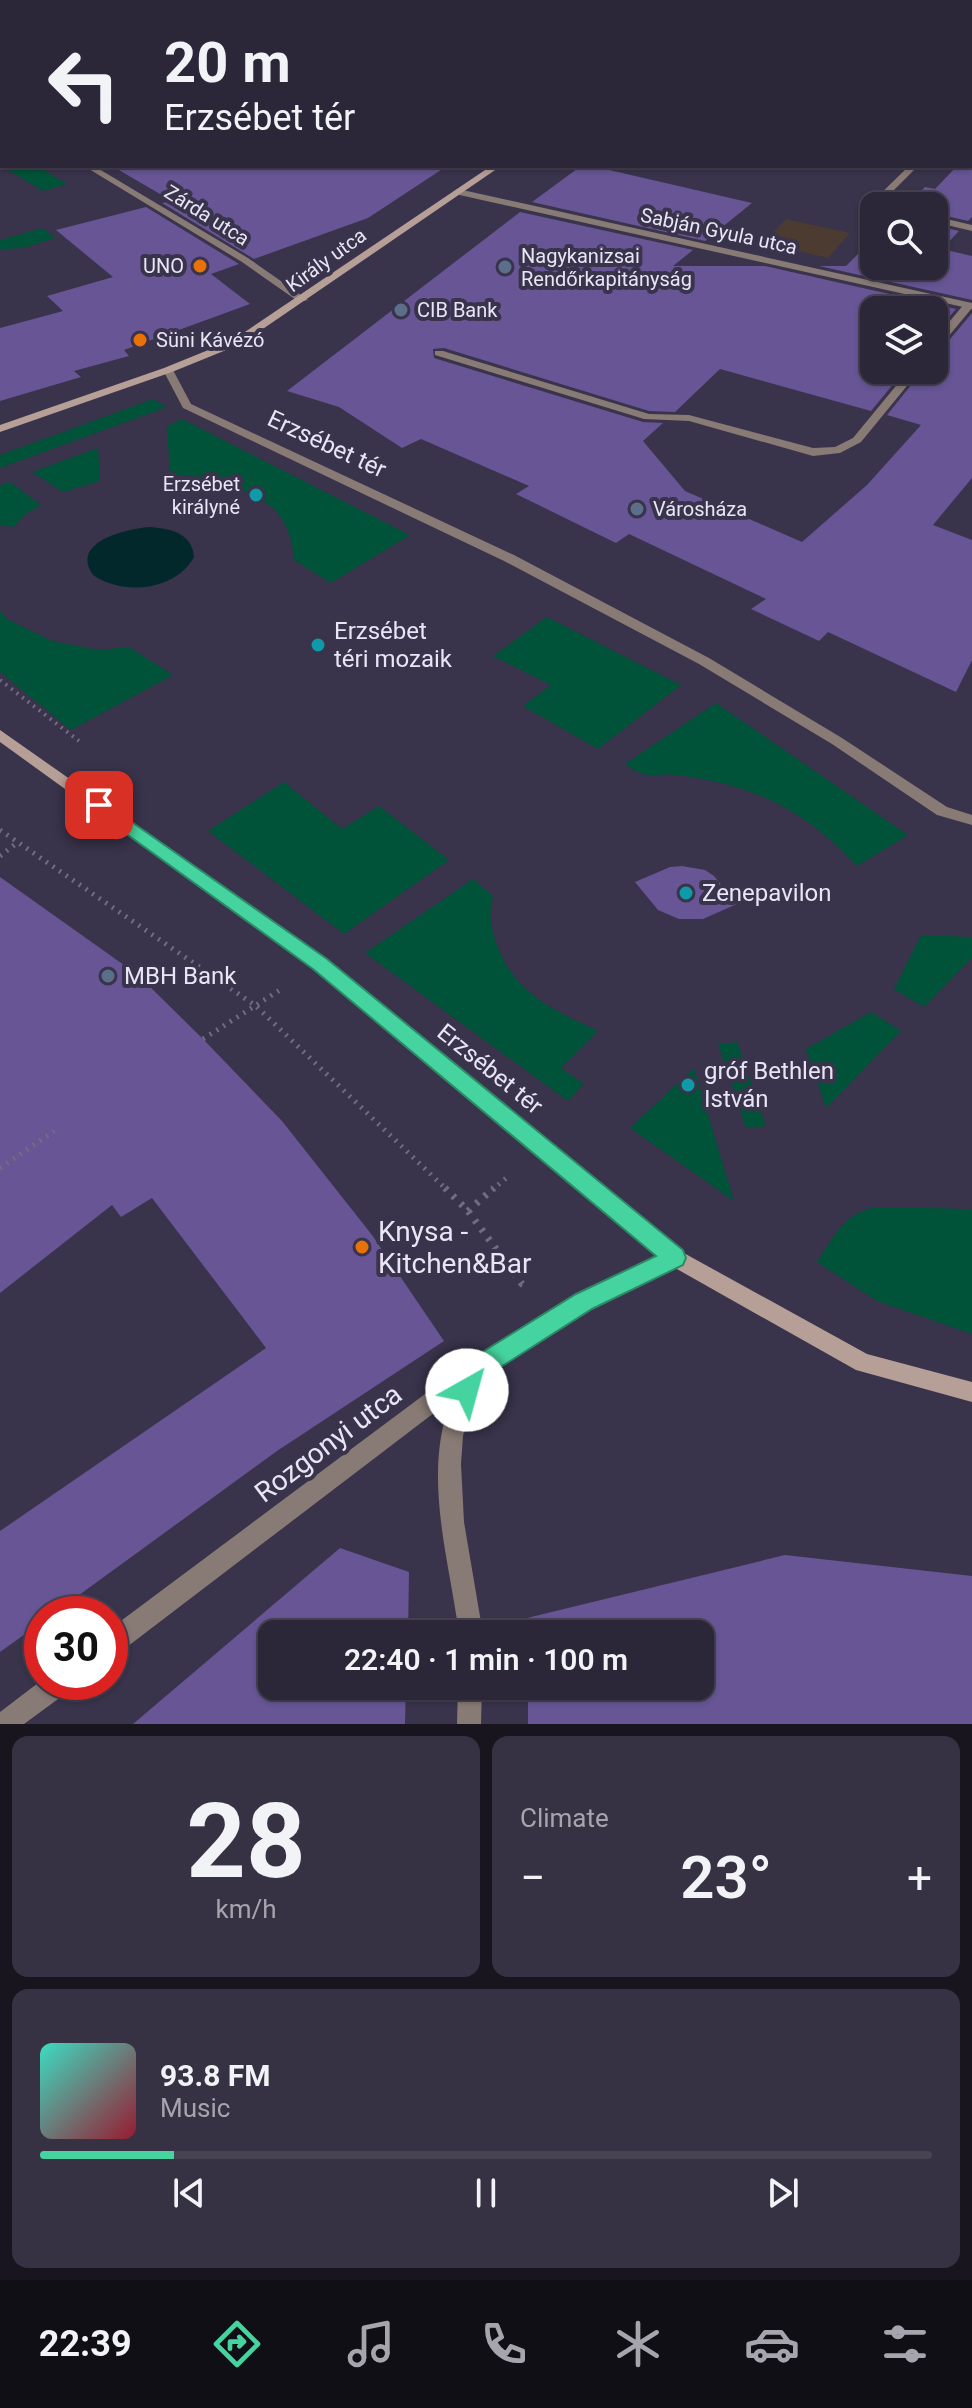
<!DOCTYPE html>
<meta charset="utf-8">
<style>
:root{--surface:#2b2638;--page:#373243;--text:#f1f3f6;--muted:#a6a5ae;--line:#474353;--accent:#45d49f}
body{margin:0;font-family:Roboto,sans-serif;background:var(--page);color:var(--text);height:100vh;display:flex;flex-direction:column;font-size:30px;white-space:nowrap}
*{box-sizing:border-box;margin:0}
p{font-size:26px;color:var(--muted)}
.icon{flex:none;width:44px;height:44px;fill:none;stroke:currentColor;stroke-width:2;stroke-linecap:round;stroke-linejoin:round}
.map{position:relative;height:1724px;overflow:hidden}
.details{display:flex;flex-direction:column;gap:12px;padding:12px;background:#18151f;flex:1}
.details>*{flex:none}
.banner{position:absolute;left:0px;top:0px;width:972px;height:168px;box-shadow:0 2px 6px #0004,0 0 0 2px var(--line);background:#2b2638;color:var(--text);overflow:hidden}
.controls{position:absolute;left:860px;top:192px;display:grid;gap:16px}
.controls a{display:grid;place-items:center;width:88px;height:88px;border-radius:16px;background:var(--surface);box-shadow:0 2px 6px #0004,0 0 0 2px var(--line);font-size:40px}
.speed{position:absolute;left:24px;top:1596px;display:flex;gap:16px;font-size:40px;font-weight:700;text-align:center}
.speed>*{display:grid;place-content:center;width:104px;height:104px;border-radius:50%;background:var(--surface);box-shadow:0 2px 6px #0004,0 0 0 2px var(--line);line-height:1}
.speed .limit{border:12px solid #d22;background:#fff;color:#111}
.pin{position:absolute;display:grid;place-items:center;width:68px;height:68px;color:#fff;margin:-34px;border-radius:16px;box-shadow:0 4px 12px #0006}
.me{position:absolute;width:88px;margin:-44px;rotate:38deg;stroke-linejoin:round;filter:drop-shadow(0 0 6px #0008)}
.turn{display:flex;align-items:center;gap:28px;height:168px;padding:0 32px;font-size:36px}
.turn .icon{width:104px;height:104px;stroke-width:2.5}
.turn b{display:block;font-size:56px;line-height:68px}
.big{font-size:60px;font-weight:600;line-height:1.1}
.details .tile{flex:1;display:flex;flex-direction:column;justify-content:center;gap:12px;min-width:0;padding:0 28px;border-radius:16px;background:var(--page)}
.details .dial{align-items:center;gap:0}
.dial b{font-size:104px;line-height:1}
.song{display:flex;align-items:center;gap:24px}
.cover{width:96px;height:96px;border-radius:12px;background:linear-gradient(135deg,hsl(170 70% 55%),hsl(350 70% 35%))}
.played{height:8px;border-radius:4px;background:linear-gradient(90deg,var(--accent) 15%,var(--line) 15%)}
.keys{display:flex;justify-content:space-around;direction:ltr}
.heat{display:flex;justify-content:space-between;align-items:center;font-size:44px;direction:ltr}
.details .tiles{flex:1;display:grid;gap:12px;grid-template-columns:1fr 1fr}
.tile:last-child{grid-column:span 2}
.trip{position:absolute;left:258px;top:1620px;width:456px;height:80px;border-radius:16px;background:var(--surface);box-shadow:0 2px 6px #0004,0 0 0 2px var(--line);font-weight:600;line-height:80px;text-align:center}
.tab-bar{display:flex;height:128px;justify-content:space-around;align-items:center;background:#110f16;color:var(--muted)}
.tab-bar .icon{width:56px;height:56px}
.tab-bar .current{color:var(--accent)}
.tab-bar b{font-size:36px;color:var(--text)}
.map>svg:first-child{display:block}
.commercial{fill:#4c3b31}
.green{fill:#005338}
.water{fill:#03282b}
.building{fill:#675595}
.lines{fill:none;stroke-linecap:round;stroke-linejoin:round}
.path-far2{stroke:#726c82;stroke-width:4;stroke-dasharray:2 5;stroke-linecap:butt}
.path-far1{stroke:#726c82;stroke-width:5;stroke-dasharray:2 6;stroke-linecap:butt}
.path{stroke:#726c82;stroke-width:7;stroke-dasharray:3 8;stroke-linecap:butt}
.lane{fill:#887a74;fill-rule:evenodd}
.street{fill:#887a74;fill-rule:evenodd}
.secondary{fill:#b69f96;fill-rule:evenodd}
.route{fill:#45d49f;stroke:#2d8a67;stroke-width:2}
.food-dot{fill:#e8710a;stroke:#39334b;stroke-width:3}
.service-dot{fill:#5c6f8a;stroke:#39334b;stroke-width:3}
.culture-dot{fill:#0f9aa8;stroke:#39334b;stroke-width:3}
.labels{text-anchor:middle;stroke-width:8;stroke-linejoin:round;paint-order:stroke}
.far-street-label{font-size:20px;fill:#e8e5f5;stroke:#39334b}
.far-poi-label{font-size:20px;fill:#e8e5f5;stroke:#39334b;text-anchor:start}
.street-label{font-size:24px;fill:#e8e5f5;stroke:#39334b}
.poi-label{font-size:24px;fill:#e8e5f5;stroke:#39334b;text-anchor:start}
.near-poi-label{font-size:28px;fill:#e8e5f5;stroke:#39334b;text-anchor:start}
.near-street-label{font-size:28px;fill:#e8e5f5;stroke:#39334b}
</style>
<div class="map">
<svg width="972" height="1724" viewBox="0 0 972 1724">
<rect width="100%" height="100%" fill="#39334b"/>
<!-- commercial -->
<g class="commercial">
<path d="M290 0H739L278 2Z"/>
<path d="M786 219 850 233 828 258 763 243Z"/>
</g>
<!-- green -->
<g class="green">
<path d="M2 166H37L67 184 43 191Z"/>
<path d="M43 228 55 238 26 247 0 250V240Z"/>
<path d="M153 399 167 407 0 468V455Z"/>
<path d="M182 419 410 535 331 583 294 560C289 487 228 486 170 475L167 426Z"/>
<path d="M98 448 100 481 63 492 32 472Z"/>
<path d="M10 482 41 505 24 515 14 527 0 525V485Z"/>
<path d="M0 611 7 619 52 641 99 650 129 647 173 675 71 730 0 672Z"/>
<path d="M547 617 681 685 598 749 523 706 551 685 493 656Z"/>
<path d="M716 703 908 835 857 866C804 809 754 785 677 775 651 772 650 782 625 764Z"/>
<path d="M284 782 342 829 379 806 449 860 344 934 208 831Z"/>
<path d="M473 879 493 896C489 913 490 922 495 939 511 991 551 1009 598 1031L561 1068 584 1084 568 1101 365 953Z"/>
<path d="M921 935 972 937V958L924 1007 894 989Z"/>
<path d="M871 1012 901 1031 826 1108 806 1049Z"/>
<path d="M737 1042 766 1126 746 1128 718 1044Z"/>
<path d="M694 1068 734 1201 630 1128Z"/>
<path d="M877 1207 972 1209V1334L877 1301 817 1262C833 1237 846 1211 877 1207Z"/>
</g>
<!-- water -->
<path class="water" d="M151 527C171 529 192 533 194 557 175 591 123 596 93 575 69 541 129 528 151 527Z"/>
<!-- building -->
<g class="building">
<path d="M972 151V217L968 221 934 213V206H906L925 187 935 189 957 166H970Z"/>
<path d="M112 166H447L368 218 254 259 162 203 172 201Z"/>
<path d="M581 166H592L752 203 705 241 532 202Z"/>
<path d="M146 207 239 264 211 274 250 304 124 350 129 356 74 371 81 377 0 401V328L63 311 47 296 113 277 56 230Z"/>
<path d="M520 212 693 250 673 266H765L956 309 934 335V310H874V370H905L871 411 720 369 675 412 649 411 444 348 433 349 434 358 643 422 663 423 643 441 685 491 802 542 867 485 921 425 887 415 923 370H934V353L940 351 972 313V478L933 525 972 540V660L956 692 828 632 819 641 751 609 766 599 629 534 616 543 516 494 529 486 421 439 402 448 339 407 287 391Z"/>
<path d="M934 225 959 231 942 249 972 256V300L819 266H846L874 238V266H934Z"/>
<path d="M682 866 705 870 714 876 737 904 703 919H679L658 910 635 882 670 867Z"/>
<path d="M0 877 138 975 203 1039 282 1121 372 1235 444 1341 277 1451 53 1614H42V1622L0 1652V1531L266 1348 152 1198 121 1217 112 1205 0 1293Z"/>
<path d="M340 1548 409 1572 408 1634H272V1686H406L405 1724H133Z"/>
<path d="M785 1555 972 1576V1724H528V1686H700V1634H527V1618Z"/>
</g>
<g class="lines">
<!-- path-far2 -->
<path class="path-far2" d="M0 680 79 741"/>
<!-- path-far1 -->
<g class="path-far1">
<path d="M0 830 256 1006 447 1190"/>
<path d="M0 856 18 842"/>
<path d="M203 1039 283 988"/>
<path d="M0 1168 54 1131"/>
<path d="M492 1190 510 1175"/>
</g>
<!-- path -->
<g class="path">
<path d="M445 1188 468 1211 522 1284 528 1286"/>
<path d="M468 1211 494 1188"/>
</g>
<!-- lane -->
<g class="lane">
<path d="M44 0H54L56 2H46Z"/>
<path d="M909 166H918L880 204 882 206 871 207V203Z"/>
<path d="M934 216 972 225V231L934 222Z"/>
<path d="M965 303H972V308L938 349 934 350V340Z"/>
<path d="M435 351H443L649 414 689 415 813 448 835 447 853 438 909 370H920L861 442 840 453 813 456 689 421 644 419 435 355Z"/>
</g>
<!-- street -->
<g class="street">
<rect x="970" y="7" width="2" height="5"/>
<path d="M0 115H2V121L0 120Z"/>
<path d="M84 166H94L248 258 308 300 299 302 242 262Z"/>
<path d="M458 189 972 303V309L455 194V190Z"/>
<path d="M168 367 173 370 191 404 514 555 709 658 842 738 947 807 972 815V825L937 815 832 744 699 664 504 561 183 408 163 370Z"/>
<path d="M675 1249 682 1252 685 1258 682 1264 591 1308 484 1375 470 1409 463 1436 461 1464 464 1522 483 1634H459C449 1558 422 1475 451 1400L119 1653 110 1656V1629L468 1362 577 1294Z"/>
<path d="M42 1680 72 1682 69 1691 24 1724H0V1712Z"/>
<path d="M458 1686H482L481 1724H457Z"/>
</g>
<!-- secondary -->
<g class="secondary">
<rect x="0" y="43" width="2" height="4"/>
<path d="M491 166H501L241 344 172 372 0 432V425L164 368 233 340Z"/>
<path d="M0 730 326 959 682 1252 867 1354 972 1382V1402L856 1370 668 1264 314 969 0 742Z"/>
</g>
</g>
<!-- route -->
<path class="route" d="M99 799 327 959 683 1250 686 1258 683 1265 592 1309 485 1377 476 1398 467 1402 459 1398 455 1390 468 1361 576 1294 656 1256 313 969 92 809 90 805 92 801Z"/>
<!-- markers -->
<g class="food-dot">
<circle cx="200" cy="266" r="8"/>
<circle cx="140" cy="340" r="8"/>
<circle cx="362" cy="1247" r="8"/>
</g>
<g class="service-dot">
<circle cx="505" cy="267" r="8"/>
<circle cx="401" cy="310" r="8"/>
<circle cx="637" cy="509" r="8"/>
<circle cx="108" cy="976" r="8"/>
</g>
<g class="culture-dot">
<circle cx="256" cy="495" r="8"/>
<circle cx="318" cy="645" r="8"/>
<circle cx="686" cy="893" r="8"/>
<circle cx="688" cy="1085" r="8"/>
</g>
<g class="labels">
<!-- far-street labels -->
<g class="far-street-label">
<text transform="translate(207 215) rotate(32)" y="7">Zárda utca</text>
<text transform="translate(719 231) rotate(12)" y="7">Sabján Gyula utca</text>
<text transform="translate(326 260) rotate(-36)" y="7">Király utca</text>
</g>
<!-- far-poi labels -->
<g class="far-poi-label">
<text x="521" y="263">Nagykanizsai<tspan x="521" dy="23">Rendőrkapitányság</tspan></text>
<text x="184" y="273" text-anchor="end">UNO</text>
<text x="417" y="317">CIB Bank</text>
<text x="156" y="347">Süni Kávézó</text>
<text x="240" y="491" text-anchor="end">Erzsébet<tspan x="240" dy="23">királyné</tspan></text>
<text x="653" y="516">Városháza</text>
</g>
<!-- street labels -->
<g class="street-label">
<text transform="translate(327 444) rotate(25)" y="8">Erzsébet tér</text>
<text transform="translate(490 1069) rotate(39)" y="8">Erzsébet tér</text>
</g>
<!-- poi labels -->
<g class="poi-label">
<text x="334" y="639">Erzsébet<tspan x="334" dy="28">téri mozaik</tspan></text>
<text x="702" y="901">Zenepavilon</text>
<text x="124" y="984">MBH Bank</text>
<text x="704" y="1079">gróf Bethlen<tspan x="704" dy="28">István</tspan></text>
</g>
<!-- near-poi labels -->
<g class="near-poi-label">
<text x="378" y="1241">Knysa -<tspan x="378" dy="32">Kitchen&amp;Bar</tspan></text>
</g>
<!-- near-street labels -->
<g class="near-street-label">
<text transform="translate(328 1443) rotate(-37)" y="10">Rozgonyi utca</text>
</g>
</g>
</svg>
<div class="controls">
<a><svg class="icon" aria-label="search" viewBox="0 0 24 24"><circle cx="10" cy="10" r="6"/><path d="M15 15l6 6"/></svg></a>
<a><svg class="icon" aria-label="layers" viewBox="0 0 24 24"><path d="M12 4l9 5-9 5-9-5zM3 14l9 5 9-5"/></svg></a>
</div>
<div class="speed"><div class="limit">30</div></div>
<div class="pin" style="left:99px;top:805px;background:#d93025"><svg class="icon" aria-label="arrive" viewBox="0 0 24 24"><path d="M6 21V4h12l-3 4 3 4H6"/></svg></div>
<svg class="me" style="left:467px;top:1390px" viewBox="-20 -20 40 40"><circle r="19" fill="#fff"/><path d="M0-13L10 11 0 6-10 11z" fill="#45d49f"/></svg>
<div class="trip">22:40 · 1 min · 100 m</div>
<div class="banner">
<div class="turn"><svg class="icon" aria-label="left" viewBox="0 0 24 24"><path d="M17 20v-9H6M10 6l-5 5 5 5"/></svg><div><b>20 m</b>Erzsébet tér</div></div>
</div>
</div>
<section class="details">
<div class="tiles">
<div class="tile dial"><b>28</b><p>km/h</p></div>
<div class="tile"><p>Climate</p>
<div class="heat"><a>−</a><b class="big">23°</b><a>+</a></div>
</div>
<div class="tile">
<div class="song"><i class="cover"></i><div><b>93.8 FM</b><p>Music</p></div></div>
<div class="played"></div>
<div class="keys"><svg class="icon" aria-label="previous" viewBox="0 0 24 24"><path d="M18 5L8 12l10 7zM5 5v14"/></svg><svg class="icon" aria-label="pause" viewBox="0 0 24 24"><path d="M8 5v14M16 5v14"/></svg><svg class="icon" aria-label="next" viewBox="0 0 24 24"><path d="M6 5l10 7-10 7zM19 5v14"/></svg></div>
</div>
</div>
</section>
<nav class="tab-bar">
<b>22:39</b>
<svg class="icon current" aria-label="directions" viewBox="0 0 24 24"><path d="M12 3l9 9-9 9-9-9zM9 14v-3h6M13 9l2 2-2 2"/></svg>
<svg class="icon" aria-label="music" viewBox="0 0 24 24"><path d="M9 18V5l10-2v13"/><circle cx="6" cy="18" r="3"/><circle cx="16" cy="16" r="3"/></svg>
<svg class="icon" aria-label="phone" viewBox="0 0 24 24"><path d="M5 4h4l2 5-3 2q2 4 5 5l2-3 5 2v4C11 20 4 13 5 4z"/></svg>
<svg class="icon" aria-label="climate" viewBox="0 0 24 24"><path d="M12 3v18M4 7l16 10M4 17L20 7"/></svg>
<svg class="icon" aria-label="car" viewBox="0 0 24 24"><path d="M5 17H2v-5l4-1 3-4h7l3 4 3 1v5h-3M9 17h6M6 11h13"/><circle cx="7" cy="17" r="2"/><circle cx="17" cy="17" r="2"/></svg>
<svg class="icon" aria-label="filters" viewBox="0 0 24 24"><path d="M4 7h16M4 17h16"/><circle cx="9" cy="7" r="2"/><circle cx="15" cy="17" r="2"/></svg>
</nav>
